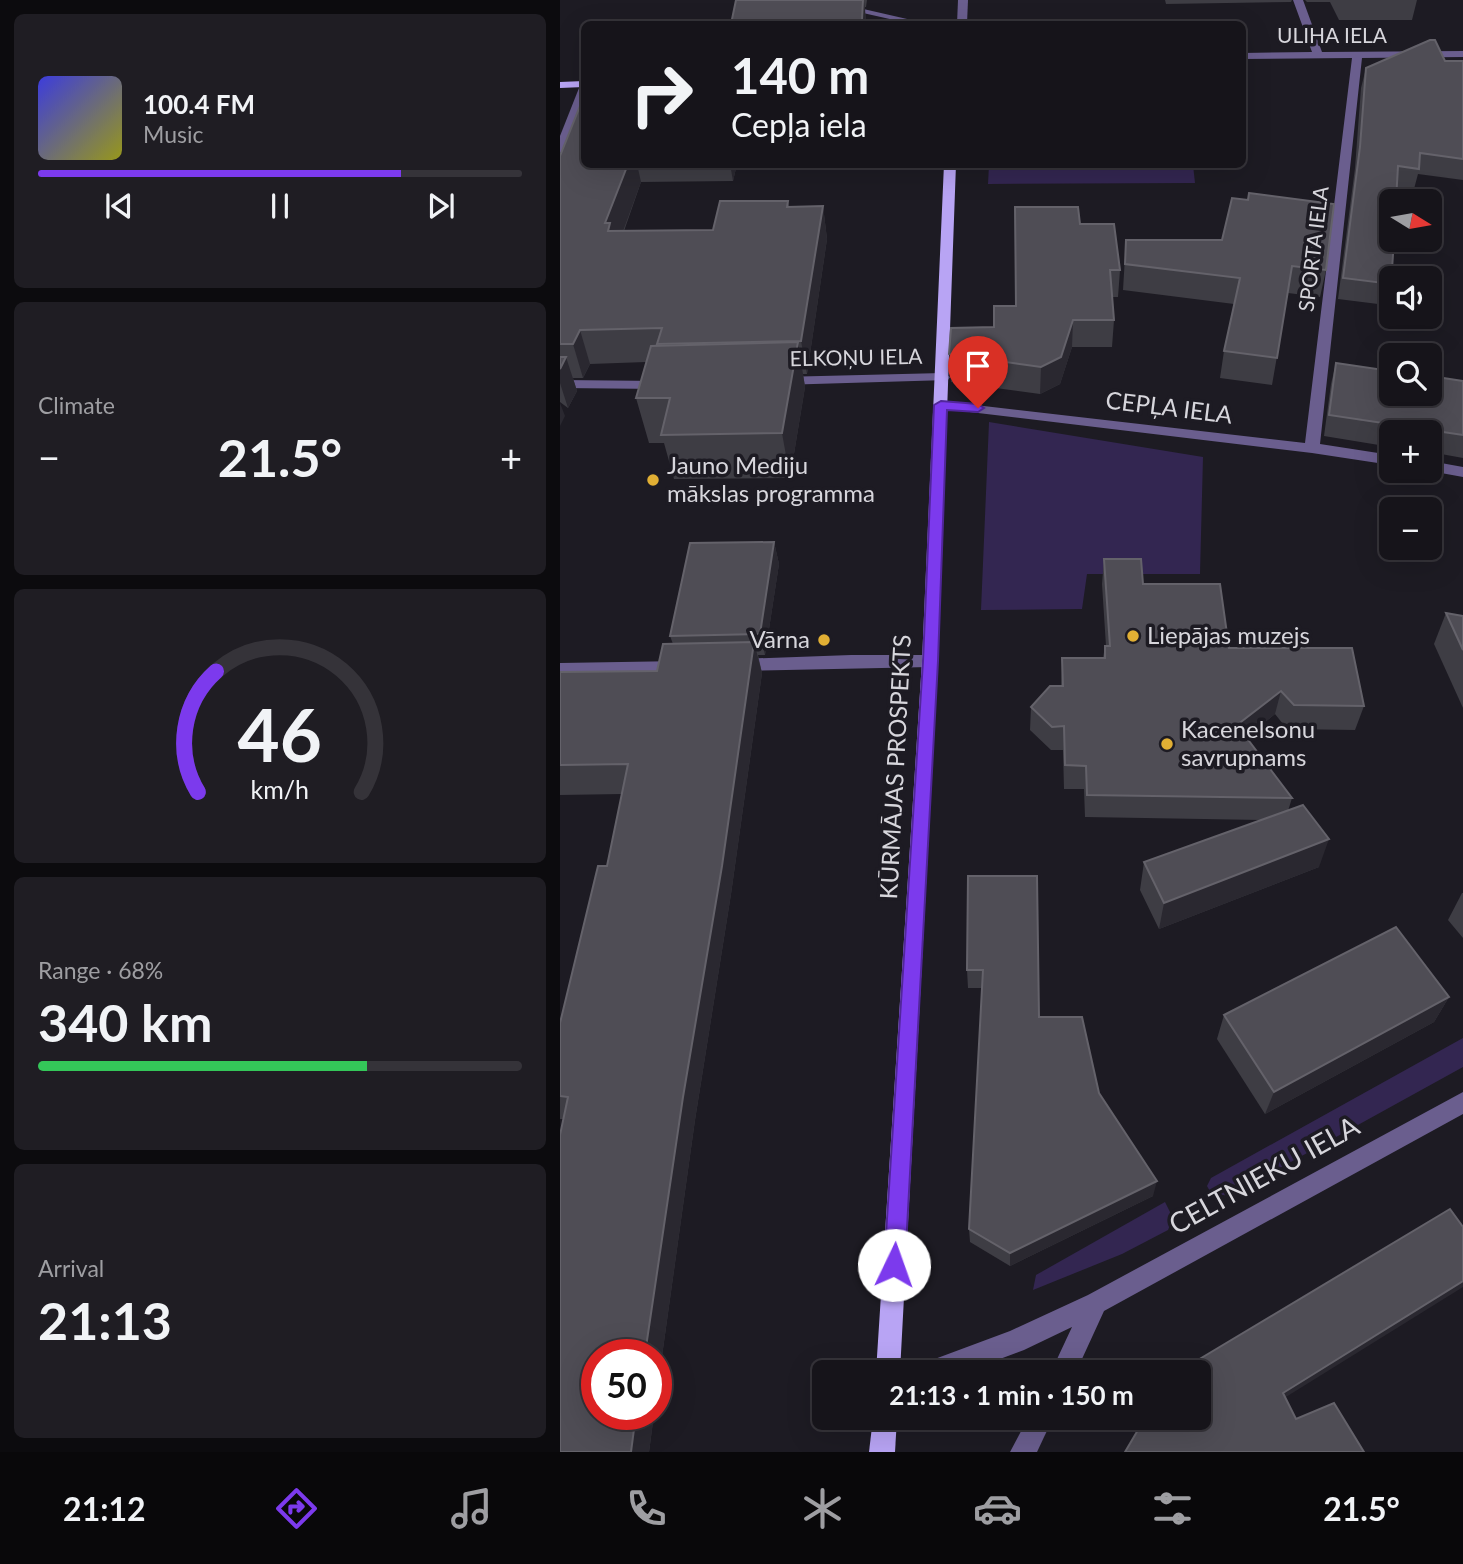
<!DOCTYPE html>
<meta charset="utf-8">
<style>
:root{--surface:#16141a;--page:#1f1d23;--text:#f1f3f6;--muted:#9e9ea2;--line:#353339;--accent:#7c3aed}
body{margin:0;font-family:Lato,sans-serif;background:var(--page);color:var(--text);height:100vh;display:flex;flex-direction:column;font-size:26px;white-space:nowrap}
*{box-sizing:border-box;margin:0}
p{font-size:23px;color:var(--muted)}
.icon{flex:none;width:38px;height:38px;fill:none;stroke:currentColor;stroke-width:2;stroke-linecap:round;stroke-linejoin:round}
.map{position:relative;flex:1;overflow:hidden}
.panel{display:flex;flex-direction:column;gap:14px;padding:14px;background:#0c0b0e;width:560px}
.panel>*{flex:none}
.hud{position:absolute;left:21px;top:21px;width:665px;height:147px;border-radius:10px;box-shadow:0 7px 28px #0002,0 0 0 2px var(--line);background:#16141a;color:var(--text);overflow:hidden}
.needle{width:46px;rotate:101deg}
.buttons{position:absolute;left:819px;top:189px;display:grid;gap:14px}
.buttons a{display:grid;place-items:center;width:63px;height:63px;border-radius:10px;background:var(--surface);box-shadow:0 7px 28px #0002,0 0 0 2px var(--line);font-size:35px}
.speed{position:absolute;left:21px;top:1339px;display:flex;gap:14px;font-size:35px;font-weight:700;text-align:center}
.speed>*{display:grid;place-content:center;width:91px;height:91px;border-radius:50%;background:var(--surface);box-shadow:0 7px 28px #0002,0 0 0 2px var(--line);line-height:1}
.speed .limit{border:10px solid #d22;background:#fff;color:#111}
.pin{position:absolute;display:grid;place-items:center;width:60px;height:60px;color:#fff;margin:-72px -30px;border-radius:50% 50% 50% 0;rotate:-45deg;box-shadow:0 0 7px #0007}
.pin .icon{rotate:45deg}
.me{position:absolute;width:77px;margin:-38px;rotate:3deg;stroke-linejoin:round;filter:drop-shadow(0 0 5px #0008)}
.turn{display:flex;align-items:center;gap:24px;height:147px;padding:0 35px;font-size:32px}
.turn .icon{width:91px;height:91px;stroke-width:2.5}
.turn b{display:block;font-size:49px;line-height:60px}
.big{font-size:52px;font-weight:700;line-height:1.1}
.panel .card{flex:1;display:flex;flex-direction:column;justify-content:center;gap:10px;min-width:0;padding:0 24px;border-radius:10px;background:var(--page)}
.panel .dial{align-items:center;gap:0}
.dial svg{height:182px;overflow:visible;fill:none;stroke:var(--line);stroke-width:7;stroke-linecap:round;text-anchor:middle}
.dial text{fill:var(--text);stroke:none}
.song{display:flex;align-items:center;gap:21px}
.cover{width:84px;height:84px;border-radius:10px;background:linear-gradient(135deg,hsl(240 70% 55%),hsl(60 70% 35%))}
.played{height:7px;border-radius:4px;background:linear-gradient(90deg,var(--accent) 75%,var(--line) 75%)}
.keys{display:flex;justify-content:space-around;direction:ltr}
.heat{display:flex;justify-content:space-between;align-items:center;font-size:38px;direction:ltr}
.charge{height:10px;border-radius:5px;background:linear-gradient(90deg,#34c759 68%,var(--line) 0)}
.trip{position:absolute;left:252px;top:1360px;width:399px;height:70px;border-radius:10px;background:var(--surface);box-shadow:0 7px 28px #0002,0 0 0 2px var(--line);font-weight:700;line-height:70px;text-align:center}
.tabs{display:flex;height:112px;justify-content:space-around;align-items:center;background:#09080a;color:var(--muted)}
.tabs .icon{width:49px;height:49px}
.tabs .selected{color:var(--accent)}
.tabs b{font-size:32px;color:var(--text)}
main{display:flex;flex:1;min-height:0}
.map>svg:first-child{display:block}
.green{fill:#332651}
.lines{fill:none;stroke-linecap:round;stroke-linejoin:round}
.minor{fill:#6a5e8e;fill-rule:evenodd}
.major{fill:#b8a4f4;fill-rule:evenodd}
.wall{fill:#3e3d44}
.shaded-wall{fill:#2a2830}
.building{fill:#4f4d55;stroke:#64626a;stroke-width:2}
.route{fill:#7c3aed;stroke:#51269a;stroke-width:2}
.poi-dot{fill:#e1af34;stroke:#1d1b23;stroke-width:2.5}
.labels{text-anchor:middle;stroke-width:7;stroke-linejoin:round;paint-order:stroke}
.far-street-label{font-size:21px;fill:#d7d6dc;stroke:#1d1b23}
.street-label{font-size:24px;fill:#d7d6dc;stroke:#1d1b23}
.poi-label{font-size:24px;fill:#d7d6dc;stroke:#1d1b23;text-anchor:start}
.near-street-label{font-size:28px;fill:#d7d6dc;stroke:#1d1b23}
</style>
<main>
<section class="panel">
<div class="card">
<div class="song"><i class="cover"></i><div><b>100.4 FM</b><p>Music</p></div></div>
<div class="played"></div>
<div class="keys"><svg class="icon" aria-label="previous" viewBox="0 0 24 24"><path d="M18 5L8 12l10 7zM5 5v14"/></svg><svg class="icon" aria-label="pause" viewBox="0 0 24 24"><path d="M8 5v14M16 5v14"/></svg><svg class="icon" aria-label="next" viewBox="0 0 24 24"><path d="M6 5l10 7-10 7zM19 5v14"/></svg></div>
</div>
<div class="card"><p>Climate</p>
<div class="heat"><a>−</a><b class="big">21.5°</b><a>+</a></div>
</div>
<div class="card dial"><svg viewBox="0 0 100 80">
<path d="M14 69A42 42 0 1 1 86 69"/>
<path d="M14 69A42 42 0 0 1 22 16" stroke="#7c3aed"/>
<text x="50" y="56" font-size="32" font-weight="700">46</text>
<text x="50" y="72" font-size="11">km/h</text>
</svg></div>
<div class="card"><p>Range · 68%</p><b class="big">340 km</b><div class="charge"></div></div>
<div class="card"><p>Arrival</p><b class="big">21:13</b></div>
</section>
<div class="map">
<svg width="903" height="1452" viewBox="0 0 903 1452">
<rect width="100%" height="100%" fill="#1d1b23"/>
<!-- green -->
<g class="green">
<path d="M429 165H633L635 183 428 184Z"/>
<path d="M429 422 643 457 640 574H527L522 609 421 610Z"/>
<path d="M903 1038V1067L669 1196 651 1193 647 1186 651 1178Z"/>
<path d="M605 1202 613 1218 608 1230 562 1254 473 1290 476 1275Z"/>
</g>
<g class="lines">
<!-- minor -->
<g class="minor">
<path d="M245 0H264L369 24H352Z"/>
<path d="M398 0H408L407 24H397Z"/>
<path d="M733 0H743L762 52 903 51V57L802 58 760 444 831 455V465L752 453 376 408 374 405 381 401 745 443 792 58 682 59V53L752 52Z"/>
<path d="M24 85V101L6 150 0 153V136L19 88Z"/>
<path d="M383 373 390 377 388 380 220 385 213 381 220 377Z"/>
<path d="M0 380 101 381 108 385 101 389 0 388Z"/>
<path d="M870 461 903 467V477L870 471Z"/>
<path d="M291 655H370L378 661 370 667 178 671 172 670 170 665 172 660 178 659Z"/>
<path d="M122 661 128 662 130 667 128 672 122 673 0 675V663Z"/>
<path d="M903 1092V1114L544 1311 516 1372H491L512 1327 464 1350 405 1372H361L364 1363 450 1331 528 1295Z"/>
<path d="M468 1418H493L477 1452H450Z"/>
</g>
<!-- major -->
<g class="major">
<path d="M24 81V87L0 88V82Z"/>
<path d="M384 164H396L378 661 340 1372H316L362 661Z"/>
<path d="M313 1418H337L335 1452H309Z"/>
</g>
</g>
<!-- wall -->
<g class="wall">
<path d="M176 0H307L306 7H305L306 24H171Z"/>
<path d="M605 0H732L731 2 606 4Z"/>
<path d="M745 0H857L852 20H779L770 2H747Z"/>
<path d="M885 61H903V180L858 174 854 189 837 187 831 284 826 305 778 299 795 168 801 88 806 68Z"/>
<path d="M0 156 24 164H177L173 181 81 182 64 231 153 230 228 201 229 206H263L267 239 247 374H243L245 387 230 478 114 479 104 443H89L76 398 86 362 30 364 23 378H13L17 391 8 408 0 402Z"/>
<path d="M520 224 560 270 558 297H552L554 320 552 347H512L500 384 480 394 391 382 389 354 434 327 456 306Z"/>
<path d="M566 240 766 270 760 297 728 293 712 385 660 378 664 351 674 304 563 290Z"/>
<path d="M776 363 903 381V458L870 452V432H831V447L764 436 771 384Z"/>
<path d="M214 542 219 564 205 655H198L202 673 171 894 135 1120 96 1399V1354L37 1414H94L89 1452H0L3 1119H0V1023L47 866 62 794 0 795V672L97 671 113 644 110 636Z"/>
<path d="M544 559 583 584 669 648 804 706 795 730 727 729 715 714 686 737 732 798 728 811 759 867 599 929 580 890 584 862 702 820 525 817 524 789H504L503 750H491L470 730 471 707 501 686 502 658H543L545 646H546L542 584Z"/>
<path d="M886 613 903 616V708L874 644Z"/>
<path d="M408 876 479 1017 539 1093 593 1196 450 1266 410 1242 409 1229 422 988H408L407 970Z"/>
<path d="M902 893H903V938L888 920Z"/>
<path d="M889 997 874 1022 705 1114 657 1039 664 1015Z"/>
</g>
<!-- shaded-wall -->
<g class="shaded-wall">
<path d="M303 0H304L306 24H302Z"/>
<path d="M68 164H77L81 182 54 256 45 223Z"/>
<path d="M170 164H177L173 181Z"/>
<path d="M263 206 267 239 247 374 241 341Z"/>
<path d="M513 320 512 347 500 384 480 394 481 367Z"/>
<path d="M20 330 30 364 23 378 13 344Z"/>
<path d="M238 342 245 387 230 478 222 433Z"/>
<path d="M6 357 17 391 8 408 0 383V369Z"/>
<path d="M0 403 5 416 0 426Z"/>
<path d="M214 542 219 564 205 655 200 634Z"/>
<path d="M194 642 202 673 171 894 135 1120 96 1399V1354H85L123 1097Z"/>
<path d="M721 691 715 714 672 749 677 725Z"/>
<path d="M769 839 759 867 599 929 604 903Z"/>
<path d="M889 997 874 1022 705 1114 714 1092Z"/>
<path d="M597 1181 593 1196 450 1266V1253Z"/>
<path d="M903 1281V1287L713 1405 723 1393Z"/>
<path d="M76 1414H94L89 1452H71Z"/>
</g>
<!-- building -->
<g class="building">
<path d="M176 0H303L302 20H296L295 24H171Z"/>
<path d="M870 40H875L885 61H903V159L860 153 859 169 838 166 836 201H831V240H834L831 284 783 278 800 147 806 68Z"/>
<path d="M24 96V164H68L45 223H50L48 231 153 230 160 201H228L227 207 263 206 241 341 97 344 102 328 20 330 13 344H0V156Z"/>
<path d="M689 193 774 204 766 270 732 266 717 358 664 351 680 278 565 264 566 240H662L672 198 688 200Z"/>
<path d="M455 207H518L520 224H554L560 270H550L554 320H513L501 357 481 367 389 354 391 328 434 327V306H456Z"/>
<path d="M238 342 222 433 101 435 110 398H76L91 346Z"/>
<path d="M0 357H6L0 369Z"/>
<path d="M776 363 831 371V394H870V376L903 381V435L769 415Z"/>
<path d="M214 542 200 634 110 636 130 543Z"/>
<path d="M544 559H581L583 584H660L669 648H792L804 706 734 705 721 691 677 725 732 798 527 795 526 766 505 765 504 726 492 727 471 707 490 686H503L502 658H545V646H550Z"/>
<path d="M886 613 903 616V650Z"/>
<path d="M194 642 162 866 123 1097 85 1354H37V1414H76L71 1452H0V1135L8 1097 0 1096V1023L38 866H47L68 764 0 765V672L97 671 103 644Z"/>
<path d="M743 805 769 839 604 903 584 862Z"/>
<path d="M408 876H477L479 1017H522L539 1093 597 1181 450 1253 409 1229 423 970H407Z"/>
<path d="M836 927 889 997 714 1092 664 1015Z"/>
<path d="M890 1209 903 1227V1281L723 1393 736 1419 774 1403 804 1452H565L585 1418H639V1372H618Z"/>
</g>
<!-- route -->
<path class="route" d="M381 401 418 404 424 408 418 412 387 410 378 661 345 1265 342 1273 334 1276 327 1273 324 1265 363 661 374 405Z"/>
<!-- markers -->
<g class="poi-dot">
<circle cx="93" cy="480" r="7"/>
<circle cx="573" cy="636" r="7"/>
<circle cx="264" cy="640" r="7"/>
<circle cx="607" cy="744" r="7"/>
</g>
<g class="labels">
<!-- far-street labels -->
<g class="far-street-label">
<text x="772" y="43">ULIHA IELA</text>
<text transform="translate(754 249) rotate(-83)" y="7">SPORTA IELA</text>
<text transform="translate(296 358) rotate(-1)" y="7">ELKOŅU IELA</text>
</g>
<!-- street labels -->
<g class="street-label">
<text transform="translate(609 408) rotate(7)" y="8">CEPĻA IELA</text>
<text transform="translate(336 767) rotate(-87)" y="8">KŪRMĀJAS PROSPEKTS</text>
</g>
<!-- poi labels -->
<g class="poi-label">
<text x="107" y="474">Jauno Mediju<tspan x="107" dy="28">mākslas programma</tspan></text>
<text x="587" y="644">Liepājas muzejs</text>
<text x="250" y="648" text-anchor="end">Vārna</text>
<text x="621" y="738">Kacenelsonu<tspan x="621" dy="28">savrupnams</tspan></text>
</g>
<!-- near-street labels -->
<g class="near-street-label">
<text transform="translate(704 1175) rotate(-29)" y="10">CELTNIEKU IELA</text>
</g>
</g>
</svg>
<div class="buttons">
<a><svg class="needle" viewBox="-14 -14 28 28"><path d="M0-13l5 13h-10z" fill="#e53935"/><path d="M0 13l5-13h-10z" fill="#9e9ea2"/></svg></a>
<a><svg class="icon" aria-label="sound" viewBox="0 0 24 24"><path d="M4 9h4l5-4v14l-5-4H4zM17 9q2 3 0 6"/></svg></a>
<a><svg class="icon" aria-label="search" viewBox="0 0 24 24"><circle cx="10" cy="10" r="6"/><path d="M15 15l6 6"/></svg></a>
<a>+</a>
<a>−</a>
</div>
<div class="speed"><div class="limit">50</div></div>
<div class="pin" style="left:418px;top:408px;background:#d93025"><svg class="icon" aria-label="arrive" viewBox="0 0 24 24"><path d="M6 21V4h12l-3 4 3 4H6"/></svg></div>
<svg class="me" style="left:334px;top:1265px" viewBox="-20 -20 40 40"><circle r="19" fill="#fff"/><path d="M0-13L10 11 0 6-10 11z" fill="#7c3aed"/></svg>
<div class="trip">21:13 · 1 min · 150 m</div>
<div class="hud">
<div class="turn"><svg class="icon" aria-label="right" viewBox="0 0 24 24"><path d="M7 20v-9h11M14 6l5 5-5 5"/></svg><div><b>140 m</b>Cepļa iela</div></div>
</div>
</div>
</main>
<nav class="tabs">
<b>21:12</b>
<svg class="icon selected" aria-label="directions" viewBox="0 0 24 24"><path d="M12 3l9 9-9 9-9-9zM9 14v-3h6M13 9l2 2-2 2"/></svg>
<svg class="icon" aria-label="music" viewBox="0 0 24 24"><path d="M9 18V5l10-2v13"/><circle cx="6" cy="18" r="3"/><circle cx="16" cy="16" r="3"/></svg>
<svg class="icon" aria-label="phone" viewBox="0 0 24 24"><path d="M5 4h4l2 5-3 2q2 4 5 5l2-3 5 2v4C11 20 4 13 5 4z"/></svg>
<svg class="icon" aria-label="climate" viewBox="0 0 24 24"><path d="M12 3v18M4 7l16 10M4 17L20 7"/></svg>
<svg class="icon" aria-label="car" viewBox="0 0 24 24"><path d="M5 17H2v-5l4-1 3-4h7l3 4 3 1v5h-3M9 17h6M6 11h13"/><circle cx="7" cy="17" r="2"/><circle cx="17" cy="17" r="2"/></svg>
<svg class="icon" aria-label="filters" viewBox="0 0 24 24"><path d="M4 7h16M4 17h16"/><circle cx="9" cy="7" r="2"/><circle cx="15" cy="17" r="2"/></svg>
<b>21.5°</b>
</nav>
